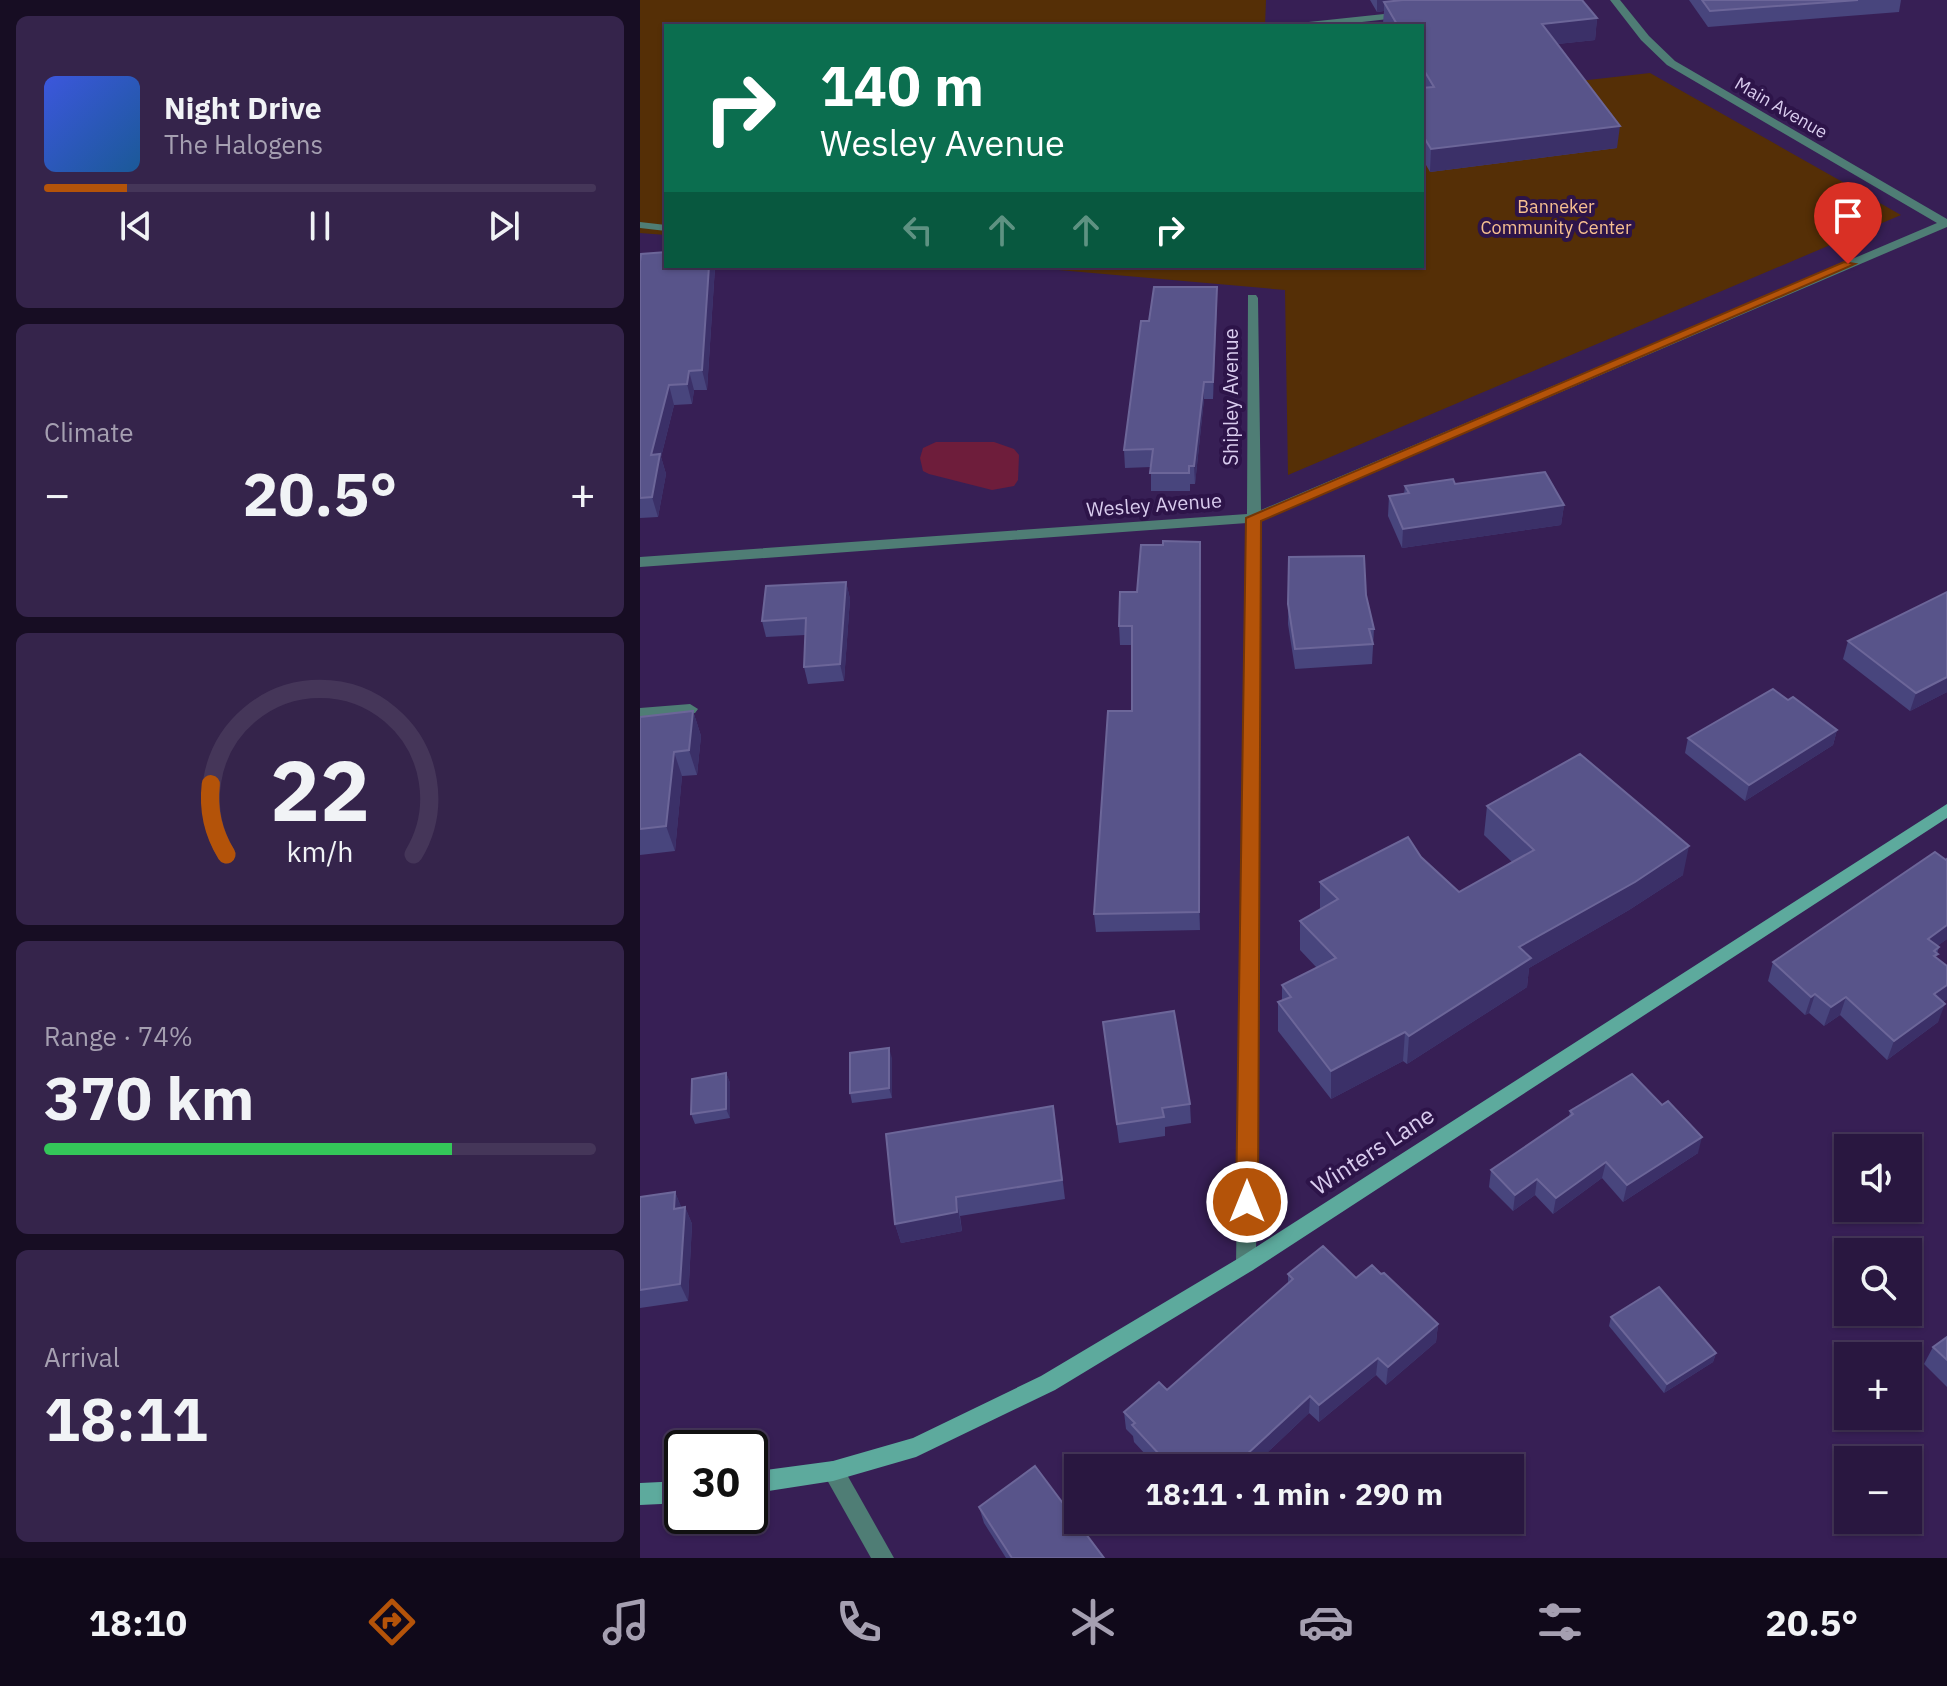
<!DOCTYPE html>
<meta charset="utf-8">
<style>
:root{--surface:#291740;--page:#35244b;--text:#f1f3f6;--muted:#a59fb1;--line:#453659;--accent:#b45309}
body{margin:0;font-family:"IBM Plex Sans",sans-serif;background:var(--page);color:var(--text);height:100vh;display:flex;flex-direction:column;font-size:30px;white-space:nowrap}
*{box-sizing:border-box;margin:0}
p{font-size:26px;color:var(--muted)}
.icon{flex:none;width:44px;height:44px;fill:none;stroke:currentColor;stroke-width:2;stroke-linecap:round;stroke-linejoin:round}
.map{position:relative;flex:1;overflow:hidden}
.drawer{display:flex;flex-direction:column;gap:16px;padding:16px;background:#170d23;width:640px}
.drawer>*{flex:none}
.top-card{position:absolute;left:24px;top:24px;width:760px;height:244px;border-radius:0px;box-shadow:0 2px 6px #0004,0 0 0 2px var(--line);background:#0b6e4f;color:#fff;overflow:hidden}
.tools{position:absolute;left:1194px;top:1134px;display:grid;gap:16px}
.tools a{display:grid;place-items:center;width:88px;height:88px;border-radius:0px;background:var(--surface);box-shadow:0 2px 6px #0004,0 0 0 2px var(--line);font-size:40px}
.speed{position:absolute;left:24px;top:1430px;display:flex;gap:16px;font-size:40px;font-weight:700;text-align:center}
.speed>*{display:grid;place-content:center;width:104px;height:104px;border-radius:50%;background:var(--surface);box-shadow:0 2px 6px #0004,0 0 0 2px var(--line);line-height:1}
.speed .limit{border:4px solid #111;border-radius:12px;background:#fff;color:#111}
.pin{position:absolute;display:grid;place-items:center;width:68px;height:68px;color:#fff;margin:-82px -34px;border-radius:50% 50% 50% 0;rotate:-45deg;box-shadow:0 0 8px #0007}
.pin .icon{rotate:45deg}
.me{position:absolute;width:88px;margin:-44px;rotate:0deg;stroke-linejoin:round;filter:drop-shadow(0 0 6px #0008)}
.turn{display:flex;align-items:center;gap:28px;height:168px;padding:0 24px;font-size:36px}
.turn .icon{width:104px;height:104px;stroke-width:2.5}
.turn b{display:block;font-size:56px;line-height:68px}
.lanes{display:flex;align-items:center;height:76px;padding:0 24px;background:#0003;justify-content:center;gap:40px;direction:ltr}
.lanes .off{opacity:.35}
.big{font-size:60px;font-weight:800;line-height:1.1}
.drawer .widget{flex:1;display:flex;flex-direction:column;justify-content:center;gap:12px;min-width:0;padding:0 28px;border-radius:12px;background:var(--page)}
.drawer .dial{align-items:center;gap:0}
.dial svg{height:208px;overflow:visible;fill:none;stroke:var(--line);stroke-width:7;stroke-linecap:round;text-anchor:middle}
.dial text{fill:var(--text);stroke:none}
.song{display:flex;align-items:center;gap:24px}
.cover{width:96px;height:96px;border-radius:12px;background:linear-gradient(135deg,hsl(230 70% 55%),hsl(210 70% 35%))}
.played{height:8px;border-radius:4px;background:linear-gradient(90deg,var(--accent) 15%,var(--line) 15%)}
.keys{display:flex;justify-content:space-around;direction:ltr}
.heat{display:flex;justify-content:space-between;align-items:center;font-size:44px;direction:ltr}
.charge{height:12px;border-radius:6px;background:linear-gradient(90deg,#34c759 74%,var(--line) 0)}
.trip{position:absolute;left:424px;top:1454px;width:460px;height:80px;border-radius:0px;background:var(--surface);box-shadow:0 2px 6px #0004,0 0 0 2px var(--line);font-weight:800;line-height:80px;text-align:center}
.menu{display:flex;height:128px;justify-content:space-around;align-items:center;background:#10091a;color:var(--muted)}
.menu .icon{width:56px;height:56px}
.menu .selected{color:var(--accent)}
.menu b{font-size:36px;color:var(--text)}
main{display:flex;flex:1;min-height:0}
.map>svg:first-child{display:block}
.green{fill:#552f06}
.water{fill:#6e1d3b}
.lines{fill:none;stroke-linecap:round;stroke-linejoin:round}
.lane{fill:#4f7d75;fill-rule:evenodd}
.street{fill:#4f7d75;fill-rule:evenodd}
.secondary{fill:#5daa9d;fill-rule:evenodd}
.wall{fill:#48457d}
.shaded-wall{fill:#3b3068}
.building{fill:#58548a;stroke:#6c6699;stroke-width:2}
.route{fill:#b45309;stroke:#753606;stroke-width:2}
.labels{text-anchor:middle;stroke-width:8;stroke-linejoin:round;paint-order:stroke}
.far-street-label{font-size:18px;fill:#d9ccee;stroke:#2d1449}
.far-park-label{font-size:18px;fill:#f7c091;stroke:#2d1449}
.street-label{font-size:20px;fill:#d9ccee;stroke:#2d1449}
.near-street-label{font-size:24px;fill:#d9ccee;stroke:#2d1449}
</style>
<main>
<section class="drawer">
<div class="widget">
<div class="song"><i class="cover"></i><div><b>Night Drive</b><p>The Halogens</p></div></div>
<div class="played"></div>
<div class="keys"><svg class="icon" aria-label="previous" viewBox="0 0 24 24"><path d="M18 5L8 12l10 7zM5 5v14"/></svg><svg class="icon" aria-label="pause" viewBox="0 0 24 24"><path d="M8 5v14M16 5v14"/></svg><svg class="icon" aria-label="next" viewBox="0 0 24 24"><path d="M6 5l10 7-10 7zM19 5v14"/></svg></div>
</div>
<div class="widget"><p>Climate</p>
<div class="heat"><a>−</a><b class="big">20.5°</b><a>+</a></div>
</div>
<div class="widget dial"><svg viewBox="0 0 100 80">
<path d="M14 69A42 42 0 1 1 86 69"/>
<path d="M14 69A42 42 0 0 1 8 42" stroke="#b45309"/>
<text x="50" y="56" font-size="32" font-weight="700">22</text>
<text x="50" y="72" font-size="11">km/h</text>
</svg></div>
<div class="widget"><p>Range · 74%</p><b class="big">370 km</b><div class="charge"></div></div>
<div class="widget"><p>Arrival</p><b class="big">18:11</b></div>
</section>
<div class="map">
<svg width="1307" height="1558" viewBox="0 0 1307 1558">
<rect width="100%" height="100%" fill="#371f55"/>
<!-- green -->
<g class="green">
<path d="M0 0H626L625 26H26V235L0 233Z"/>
<path d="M1010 73 1261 215 648 475 645 290 372 266H782V99Z"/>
</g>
<!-- water -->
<path class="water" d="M296 442H354L374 449 379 455 378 480 374 486 352 490 289 474 283 471 280 458 283 448Z"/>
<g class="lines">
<!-- lane -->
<g class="lane">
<path d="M0 222 26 225V231L0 228Z"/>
<path d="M50 704 58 709 55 713 0 718V708Z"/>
</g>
<!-- street -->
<g class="street">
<path d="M970 0H980L1009 36 1035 61 1307 219V227L621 520 616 1264 613 1270 606 1273 599 1270 596 1264 607 523 0 567V557L607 514 608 295H616L618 298 621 510 1297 223 1027 65 1001 40Z"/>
<path d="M763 12 768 15 766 17 687 26H654L659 23Z"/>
<path d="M193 1461 201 1464 254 1558H231L182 1471 185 1464Z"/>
</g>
<!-- secondary -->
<g class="secondary">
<path d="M1307 804V818L613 1270 415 1390 276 1457 193 1481 110 1494V1472L193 1461 273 1438 401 1376 599 1258Z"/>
<path d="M42 1481V1503L0 1505V1483Z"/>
</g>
</g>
<!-- wall -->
<g class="wall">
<path d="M730 0H942L957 18 955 40 917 44 977 148 790 172 782 158V26H745L743 23 744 11 737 12Z"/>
<path d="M1049 0H1261L1259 12 1068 27Z"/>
<path d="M0 262 75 267 67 390H54L52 404 34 405 21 457 26 474 18 517 0 518Z"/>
<path d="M577 304 573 399H564L555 484H550V491H511V467L485 468 484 450 509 321Z"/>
<path d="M815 484 924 505 921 525 762 548 748 516 749 496 764 494 765 486Z"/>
<path d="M560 542V930L456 932 454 914 492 711V645H480L479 626 523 545Z"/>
<path d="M649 557 726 595 734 629 732 664 655 669 648 624Z"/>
<path d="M206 582 210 599 204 681 168 684 164 667 165 635 126 637 122 621Z"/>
<path d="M1307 592V692L1270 711 1203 659 1208 641Z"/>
<path d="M53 711 61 736 57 775 42 776 35 851 0 855V717Z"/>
<path d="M1197 730 1193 745 1105 801 1045 753 1048 738Z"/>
<path d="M847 806 1043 875 989 910 889 968 887 987 767 1064 763 1061 691 1099 638 1031V1002L642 1001V985L677 968 660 950V921L680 910V882L781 857 819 892 872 862 844 835Z"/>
<path d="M1307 859V939L1297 946 1299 947 1296 957 1307 966V999L1303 1002 1298 1022 1247 1060 1200 1015 1184 1026 1169 1013 1165 1015 1128 981 1133 962Z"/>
<path d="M463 1022 550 1104 551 1123 525 1127V1136L479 1143Z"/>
<path d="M252 1058V1098L212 1103 210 1093Z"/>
<path d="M86 1073 90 1083V1118L55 1124 51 1114Z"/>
<path d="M930 1111 1058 1153 983 1202 962 1178 913 1214 895 1195 873 1211 849 1187 851 1170 929 1117Z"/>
<path d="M416 1125 425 1199 320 1216 322 1231 261 1243 255 1224Z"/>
<path d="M35 1192 41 1207H45L52 1224 48 1301 0 1308V1197Z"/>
<path d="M648 1274 716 1278 741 1274 798 1324 796 1342 746 1385 736 1375 679 1422 669 1413 611 1468H518L494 1442 493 1436 486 1429 484 1412 527 1390 648 1283Z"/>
<path d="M971 1317 1076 1353 1073 1362 1024 1393 969 1326Z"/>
<path d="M1307 1337V1387L1284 1364 1293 1347Z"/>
<path d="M339 1507 464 1558H366L344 1523Z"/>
</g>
<!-- shaded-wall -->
<g class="shaded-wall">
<path d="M737 0H855L744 2V11L737 12Z"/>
<path d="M957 18 955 40 900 46 902 24Z"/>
<path d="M980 126 977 148 790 172 791 149Z"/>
<path d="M69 266H75V267L67 390 62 370Z"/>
<path d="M577 287V304L573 399V382Z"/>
<path d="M49 371 54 390 52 404 47 384Z"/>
<path d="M564 382V399L555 484 554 466Z"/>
<path d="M29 385 34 405 21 457 26 474 18 517 12 497 11 455Z"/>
<path d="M924 505 921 525 762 548 763 529Z"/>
<path d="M560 542 561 561 560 930 559 912Z"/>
<path d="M206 582 210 599 204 681 200 664Z"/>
<path d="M1307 677V692L1270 711 1276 693Z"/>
<path d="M53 711 61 736 57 775 49 750Z"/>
<path d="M1197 730 1193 745 1105 801 1109 785Z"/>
<path d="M34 752 42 776 35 851 26 826Z"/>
<path d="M1049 846 1043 875 989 910 889 968 887 987 767 1064 769 1036 879 947Z"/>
<path d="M1307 925V939L1281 958 1288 939Z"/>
<path d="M1307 985V999L1287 1013 1294 994Z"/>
<path d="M1175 994 1169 1013 1165 1015 1171 997Z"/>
<path d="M1206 997 1200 1015 1184 1026 1191 1007Z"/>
<path d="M1305 1004 1298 1022 1247 1060 1254 1041Z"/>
<path d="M765 1032 763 1061 691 1099V1071Z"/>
<path d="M249 1048 252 1058V1098L249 1088Z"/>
<path d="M86 1073 90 1083V1118L86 1109Z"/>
<path d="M1062 1137 1058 1153 983 1202 987 1185Z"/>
<path d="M966 1162 962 1178 913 1214 916 1198Z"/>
<path d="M897 1179 895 1195 873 1211 875 1195Z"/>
<path d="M35 1192 42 1209H34Z"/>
<path d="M316 1197 322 1231 261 1243 255 1224Z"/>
<path d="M45 1207 52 1224 48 1301 40 1284Z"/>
<path d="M798 1324 796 1342 746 1385 748 1367Z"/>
<path d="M1076 1353 1073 1362 1024 1393 1027 1384Z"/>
<path d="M738 1358 736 1375 679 1422V1405Z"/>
<path d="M670 1396 669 1413 611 1468H592Z"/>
</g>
<!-- building -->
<g class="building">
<path d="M763 0H942L957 18 902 24 980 126 791 149 782 134V88L794 87 782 67V26H758L744 2Z"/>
<path d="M1062 0H1218L1070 11Z"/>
<path d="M26 252V266H69L62 370 49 371 47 384 29 385 11 455 20 454 12 497 0 498V262L1 254Z"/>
<path d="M514 287H577L573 382H564L554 466H549V473H510L513 449 484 450 501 321H509Z"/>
<path d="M905 472 924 505 763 529 749 496 769 493 765 486 813 479 815 484Z"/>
<path d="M523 541 560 542 559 912 454 914 468 711H492V626H479L480 592H497L501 545H523Z"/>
<path d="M724 556 726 595 734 629H729L733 644 655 649 648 604 649 557Z"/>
<path d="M206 582 200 664 164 667 166 618 122 621 126 586Z"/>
<path d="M1307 592V677L1276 693 1208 641Z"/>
<path d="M1133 689 1148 700 1153 697 1197 730 1109 785 1048 738Z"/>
<path d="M53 711 49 750 34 752 26 826 0 829V717Z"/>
<path d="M940 754 1049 846 995 882 879 947 891 958 769 1036 765 1032 691 1071 638 1002 651 997 642 985 696 958 660 921 698 899 680 882 768 837 781 857 819 892 894 850 847 806Z"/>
<path d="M1295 852 1306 860 1307 859V925L1288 939 1299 947 1294 951 1298 954 1294 956 1307 966V985L1294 994 1305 1004 1254 1041 1206 997 1191 1007 1175 994 1171 997 1133 962Z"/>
<path d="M534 1011 550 1104 522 1108 524 1117 477 1124 463 1022Z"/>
<path d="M249 1048V1088L210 1093V1053Z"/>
<path d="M86 1073V1109L51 1114 52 1079Z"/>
<path d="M992 1074 1022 1105 1028 1101 1062 1137 987 1185 966 1162 916 1198 897 1179 875 1195 851 1170 933 1114 930 1111Z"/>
<path d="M413 1106 422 1180 316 1197 317 1212 255 1224 246 1134Z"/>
<path d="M35 1192 34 1209 45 1207 40 1284 0 1290V1197Z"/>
<path d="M683 1246 716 1278 732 1265 741 1274 744 1273 798 1324 748 1367 738 1358 679 1405 670 1396 592 1468H532L492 1425 495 1423 484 1412 519 1382 527 1390 653 1279 648 1274Z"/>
<path d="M1019 1287 1076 1353 1027 1384 971 1317Z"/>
<path d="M1307 1337V1360L1293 1347Z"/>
<path d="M395 1466 464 1558H372L339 1507Z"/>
</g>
<!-- route -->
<path class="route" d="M1204 262 1215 264 621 521 618 1202 615 1209 607 1212 599 1209 596 1202 606 518Z"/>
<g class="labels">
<!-- far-street labels -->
<g class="far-street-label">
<text transform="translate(1141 108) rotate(30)" y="6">Main Avenue</text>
</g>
<!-- far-park labels -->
<g class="far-park-label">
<text x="916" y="213">Banneker<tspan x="916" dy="21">Community Center</tspan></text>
</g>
<!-- street labels -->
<g class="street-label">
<text transform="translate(591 397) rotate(-90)" y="7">Shipley Avenue</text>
<text transform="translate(514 505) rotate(-4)" y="7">Wesley Avenue</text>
</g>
<!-- near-street labels -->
<g class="near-street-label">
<text transform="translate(733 1151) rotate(-33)" y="8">Winters Lane</text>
</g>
</g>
</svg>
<div class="tools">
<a><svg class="icon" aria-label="sound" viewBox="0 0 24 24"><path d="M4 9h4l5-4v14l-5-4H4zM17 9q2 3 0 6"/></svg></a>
<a><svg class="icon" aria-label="search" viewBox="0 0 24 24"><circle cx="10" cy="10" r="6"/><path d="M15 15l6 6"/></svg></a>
<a>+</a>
<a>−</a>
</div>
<div class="speed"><div class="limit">30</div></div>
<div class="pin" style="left:1208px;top:264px;background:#d93025"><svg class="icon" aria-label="arrive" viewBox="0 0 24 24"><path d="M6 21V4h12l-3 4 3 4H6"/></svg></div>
<svg class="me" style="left:607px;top:1202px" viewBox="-20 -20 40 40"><circle r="17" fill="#b45309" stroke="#fff" stroke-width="3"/><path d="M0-11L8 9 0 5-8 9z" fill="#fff"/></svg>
<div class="trip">18:11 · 1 min · 290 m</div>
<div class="top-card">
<div class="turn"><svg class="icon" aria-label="right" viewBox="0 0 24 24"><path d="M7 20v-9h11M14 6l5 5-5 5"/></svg><div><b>140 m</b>Wesley Avenue</div></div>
<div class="lanes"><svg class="icon off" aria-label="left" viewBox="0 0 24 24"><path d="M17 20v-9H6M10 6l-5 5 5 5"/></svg><svg class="icon off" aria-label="ahead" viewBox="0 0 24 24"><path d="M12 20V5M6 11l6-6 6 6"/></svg><svg class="icon off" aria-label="ahead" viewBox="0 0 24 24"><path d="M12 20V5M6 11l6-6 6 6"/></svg><svg class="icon" aria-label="right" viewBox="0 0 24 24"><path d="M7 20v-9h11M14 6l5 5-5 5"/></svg></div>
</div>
</div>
</main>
<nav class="menu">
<b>18:10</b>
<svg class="icon selected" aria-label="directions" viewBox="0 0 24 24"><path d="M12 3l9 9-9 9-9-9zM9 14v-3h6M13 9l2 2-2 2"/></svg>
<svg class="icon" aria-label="music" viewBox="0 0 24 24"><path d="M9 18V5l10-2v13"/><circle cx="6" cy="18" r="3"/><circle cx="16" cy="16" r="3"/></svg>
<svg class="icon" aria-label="phone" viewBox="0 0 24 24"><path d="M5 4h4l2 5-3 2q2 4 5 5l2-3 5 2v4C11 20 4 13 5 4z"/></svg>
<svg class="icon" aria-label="climate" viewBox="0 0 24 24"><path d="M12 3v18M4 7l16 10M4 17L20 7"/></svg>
<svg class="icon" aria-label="car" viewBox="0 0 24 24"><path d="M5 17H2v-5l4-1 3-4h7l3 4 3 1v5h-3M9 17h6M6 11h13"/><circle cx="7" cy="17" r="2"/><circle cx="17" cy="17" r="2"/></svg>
<svg class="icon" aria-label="filters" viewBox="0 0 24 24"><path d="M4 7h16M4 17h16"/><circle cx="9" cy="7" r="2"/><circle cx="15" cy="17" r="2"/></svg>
<b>20.5°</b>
</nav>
